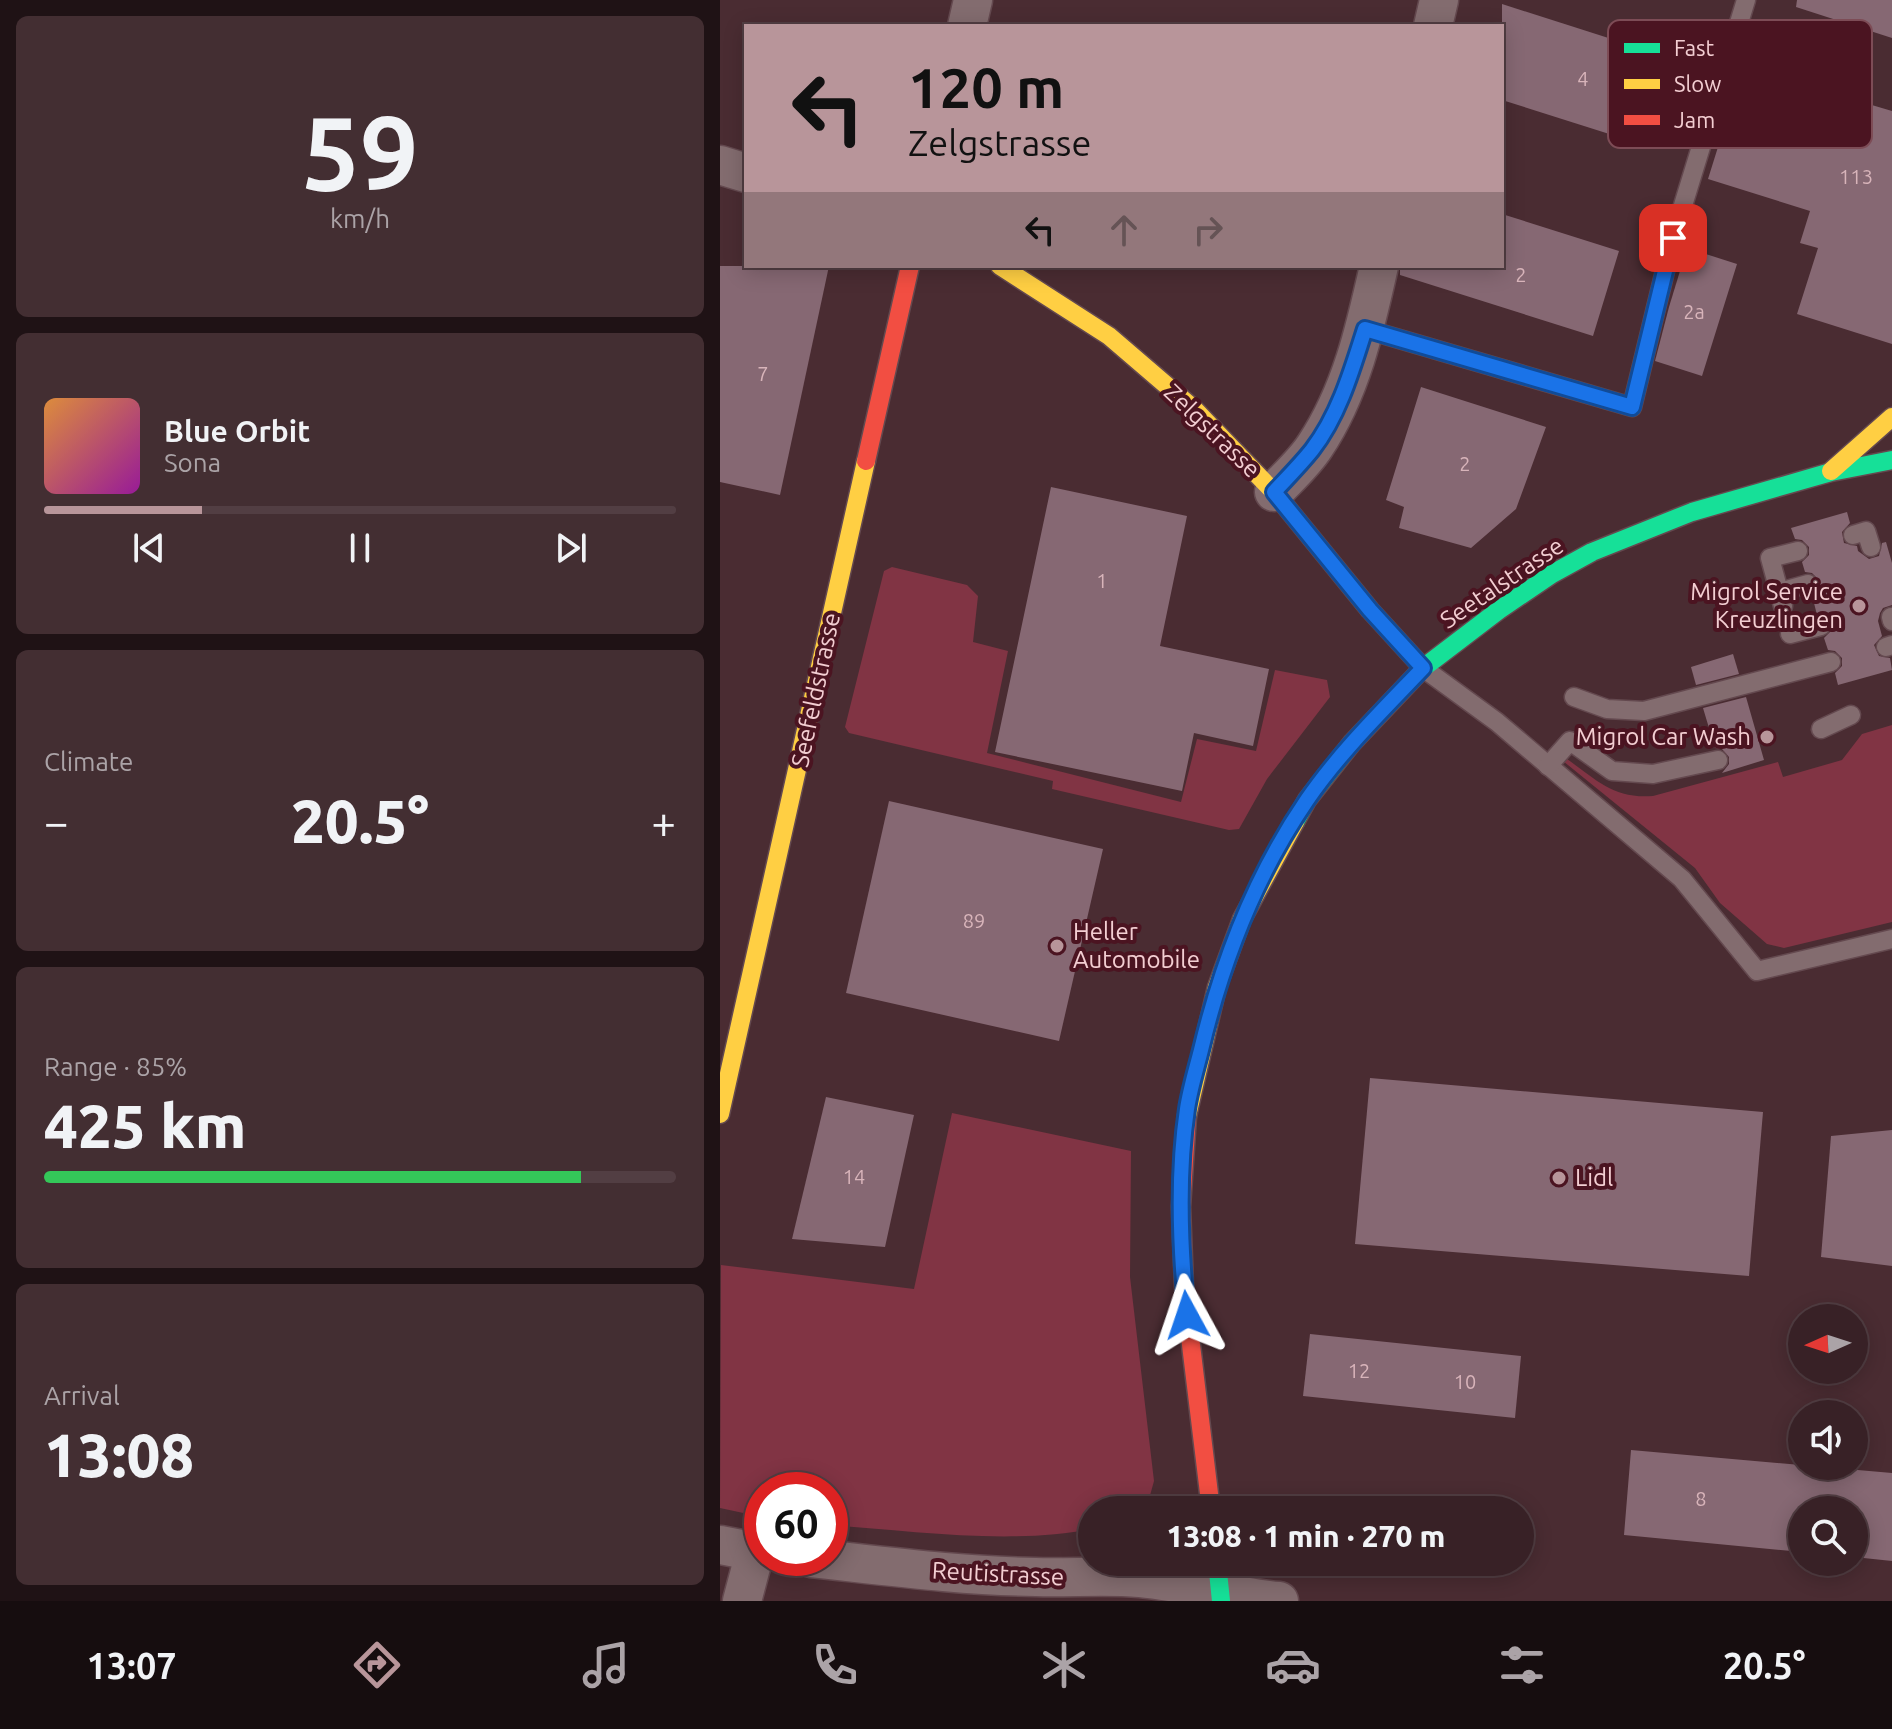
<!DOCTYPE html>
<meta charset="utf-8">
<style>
:root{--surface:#382126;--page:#432e32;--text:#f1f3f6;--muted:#aba3a7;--line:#523e43;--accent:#b8959a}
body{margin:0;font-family:Ubuntu,sans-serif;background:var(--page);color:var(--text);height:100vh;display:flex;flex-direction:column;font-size:30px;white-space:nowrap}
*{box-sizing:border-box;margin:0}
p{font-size:26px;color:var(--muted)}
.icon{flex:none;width:44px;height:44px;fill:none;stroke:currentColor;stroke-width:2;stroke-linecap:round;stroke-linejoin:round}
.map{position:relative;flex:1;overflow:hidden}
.sheet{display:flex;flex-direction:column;gap:16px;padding:16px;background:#1f1215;width:720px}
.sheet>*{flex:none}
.hud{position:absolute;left:24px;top:24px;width:760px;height:244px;border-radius:0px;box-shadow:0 4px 20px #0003,0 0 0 2px var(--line);background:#b8959a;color:#111;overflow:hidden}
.needle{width:52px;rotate:267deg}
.fabs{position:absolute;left:1068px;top:1304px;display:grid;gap:16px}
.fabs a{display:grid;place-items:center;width:80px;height:80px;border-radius:50%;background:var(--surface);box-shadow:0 4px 20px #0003,0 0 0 2px var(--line);font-size:40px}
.speed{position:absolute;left:24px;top:1472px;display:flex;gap:16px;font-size:40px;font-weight:700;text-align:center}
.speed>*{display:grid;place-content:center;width:104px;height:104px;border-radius:50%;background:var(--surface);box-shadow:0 4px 20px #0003,0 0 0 2px var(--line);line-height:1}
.speed .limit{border:12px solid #d22;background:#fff;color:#111}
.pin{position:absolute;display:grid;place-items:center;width:68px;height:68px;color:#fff;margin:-34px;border-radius:16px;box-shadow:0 4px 12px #0006}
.me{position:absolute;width:88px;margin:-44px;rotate:355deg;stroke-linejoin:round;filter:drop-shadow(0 0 6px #0008)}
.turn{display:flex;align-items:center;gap:28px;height:168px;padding:0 32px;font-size:36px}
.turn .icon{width:104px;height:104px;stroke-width:2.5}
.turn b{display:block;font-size:56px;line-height:68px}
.lanes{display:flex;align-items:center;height:76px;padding:0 32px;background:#0003;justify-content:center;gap:40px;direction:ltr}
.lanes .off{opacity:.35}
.big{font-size:60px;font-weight:800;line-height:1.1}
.sheet .tile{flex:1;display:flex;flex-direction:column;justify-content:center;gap:12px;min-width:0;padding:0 28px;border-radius:12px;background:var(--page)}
.sheet .dial{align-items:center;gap:0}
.dial b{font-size:104px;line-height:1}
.song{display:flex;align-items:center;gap:24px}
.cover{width:96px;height:96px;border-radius:12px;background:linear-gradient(135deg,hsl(30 70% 55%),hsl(300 70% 35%))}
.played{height:8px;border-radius:4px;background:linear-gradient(90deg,var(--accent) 25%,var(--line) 25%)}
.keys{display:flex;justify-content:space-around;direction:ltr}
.heat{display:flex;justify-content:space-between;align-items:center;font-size:44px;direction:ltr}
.charge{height:12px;border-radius:6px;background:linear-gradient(90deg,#34c759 85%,var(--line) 0)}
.trip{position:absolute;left:358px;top:1496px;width:456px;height:80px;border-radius:40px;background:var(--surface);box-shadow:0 4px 20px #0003,0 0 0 2px var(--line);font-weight:800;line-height:80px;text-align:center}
.dock{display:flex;height:128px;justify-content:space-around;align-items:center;background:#160d0f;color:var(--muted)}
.dock .icon{width:56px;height:56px}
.dock .current{color:var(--accent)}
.dock b{font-size:36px;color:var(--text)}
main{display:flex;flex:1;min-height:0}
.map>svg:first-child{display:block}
.green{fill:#813444}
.building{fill:#866873}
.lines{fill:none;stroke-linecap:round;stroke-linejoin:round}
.lane-casing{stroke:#64494f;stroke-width:21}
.street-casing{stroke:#64494f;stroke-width:41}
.fast-casing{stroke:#64494f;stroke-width:21}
.slow-casing{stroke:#64494f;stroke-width:21}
.jam-casing{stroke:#64494f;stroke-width:21}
.lane{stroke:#836c6f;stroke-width:18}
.street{stroke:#836c6f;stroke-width:38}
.fast{stroke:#16e098;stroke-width:18}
.slow{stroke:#ffcf43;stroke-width:18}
.jam{stroke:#f24e42;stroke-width:18}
.route-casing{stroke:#114b97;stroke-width:20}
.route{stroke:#1a73e8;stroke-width:14}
.poi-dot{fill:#b8959a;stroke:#4b1421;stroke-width:3}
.labels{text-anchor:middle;stroke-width:8;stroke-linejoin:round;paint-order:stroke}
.number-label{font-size:20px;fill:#d8b4ba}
.street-label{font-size:24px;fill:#f3ced2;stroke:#4b1421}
.poi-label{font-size:24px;fill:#f3ced2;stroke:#4b1421;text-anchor:end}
.key{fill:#4b1421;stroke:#7d4c56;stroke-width:2}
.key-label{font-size:22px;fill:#f3ced2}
</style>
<main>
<section class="sheet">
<div class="tile dial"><b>59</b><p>km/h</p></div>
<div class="tile">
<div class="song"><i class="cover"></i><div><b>Blue Orbit</b><p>Sona</p></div></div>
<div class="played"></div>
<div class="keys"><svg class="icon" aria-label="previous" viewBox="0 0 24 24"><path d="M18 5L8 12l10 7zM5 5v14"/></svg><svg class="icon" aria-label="pause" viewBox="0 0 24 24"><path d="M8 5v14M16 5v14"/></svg><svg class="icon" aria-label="next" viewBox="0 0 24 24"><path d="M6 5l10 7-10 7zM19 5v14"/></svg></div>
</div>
<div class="tile"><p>Climate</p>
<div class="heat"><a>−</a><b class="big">20.5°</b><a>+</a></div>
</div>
<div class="tile"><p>Range · 85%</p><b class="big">425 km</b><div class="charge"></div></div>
<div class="tile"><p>Arrival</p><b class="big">13:08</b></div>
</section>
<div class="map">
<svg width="1172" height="1601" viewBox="0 0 1172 1601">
<rect width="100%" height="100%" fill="#4a2c32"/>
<!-- green -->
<g class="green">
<path d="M172 567 247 585 258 596 253 642 288 651 267 753 461 802 477 739 536 751 555 670 607 680 610 697 547 779 519 829 509 830 332 789 333 781 129 733 125 727 164 571Z"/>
<path d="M1172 725V922L1064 948 1047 944 1000 903 975 868 843 761 847 759C877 780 893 799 933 796L1058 762 1063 777 1122 760 1142 734Z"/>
<path d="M232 1113 411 1151 410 1277 434 1481 426 1510H372V1529C290 1545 193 1531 110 1525V1490H42V1517L0 1508 1 1265 194 1289Z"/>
</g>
<!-- building -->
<g class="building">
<path d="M1077 0H1172V38L1076 7Z"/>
<path d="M782 4 951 58 924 145 782 100Z"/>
<path d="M1023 67 1172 111V344L1077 314 1098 248 1080 243 1090 211 988 179Z"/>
<path d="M782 214 899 251 873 336 680 275V266H782Z"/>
<path d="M967 248 1017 264 982 376 935 361 949 307Z"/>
<path d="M0 266H109L60 495 0 482Z"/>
<path d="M701 387 826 427 796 509 751 548 679 528 684 507 666 500Z"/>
<path d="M331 487 467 516 440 646 549 669 533 746 474 733 462 791 275 752Z"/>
<path d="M1127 512 1130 523 1122 532 1124 543 1137 546 1138 551 1149 559 1159 556 1162 543 1166 542 1172 563V605L1163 608 1160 613 1158 621 1162 636 1154 645 1159 656 1170 658 1172 670 1118 685 1115 673 1122 666V658L1115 651 1108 650 1104 638 1112 630V622L1105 615H1097L1092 595 1099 588V580L1092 573 1085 572 1082 562 1089 555V547L1082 540 1075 539 1071 528Z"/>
<path d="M1013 654 1019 674 976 685 971 667Z"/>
<path d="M1026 697 1044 760 1002 773 1009 764V757L1002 749 995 748 983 708Z"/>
<path d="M169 801 383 849 339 1041 126 993Z"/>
<path d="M650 1078 1043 1112 1029 1276 635 1244Z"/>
<path d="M106 1097 194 1115 165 1247 72 1239Z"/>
<path d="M1172 1130V1266L1101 1257 1111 1136Z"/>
<path d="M590 1334 801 1356 795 1418 583 1396Z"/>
<path d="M911 1450 1172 1473V1561L1134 1557V1510H1082V1552L904 1535Z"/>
</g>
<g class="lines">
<!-- lane casing -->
<g class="lane-casing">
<g id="lane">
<path d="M645 329 912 407 953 238 1026 0"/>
<path d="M1133 535 1146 531 1151 547"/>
<path d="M1059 592 1088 584"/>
<path d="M1063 606 1050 558 1078 551"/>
<path d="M1171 617 1172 621"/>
<path d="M1070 634 1101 626"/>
<path d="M1166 647 1172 645"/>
<path d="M703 668 777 722 962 879 1037 971 1172 939"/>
<path d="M854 697 887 709 924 711 1111 662"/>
<path d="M1101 729 1131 715"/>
<path d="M828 766 850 741 892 771 933 774 998 760"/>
</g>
</g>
<!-- street casing -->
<g class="street-casing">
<g id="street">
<path d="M247 26 253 0"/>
<path d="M713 26 719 0"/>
<path d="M0 165 26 173"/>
<path d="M554 492C568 477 584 463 595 446 631 392 645 329 659 266"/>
<path d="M0 1545 42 1553"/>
<path d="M91 1558C166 1566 241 1576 316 1577 351 1578 386 1575 420 1578 467 1582 512 1597 559 1601"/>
<path d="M22 1601 35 1552"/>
</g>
</g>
<!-- fast casing -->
<g class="fast-casing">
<g id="fast">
<path d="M575 822 587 800 632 743 703 668 779 610 832 574 872 552 972 512 1111 472 1172 460"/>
<path d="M497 1562 501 1601"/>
</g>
</g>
<!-- slow casing -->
<g class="slow-casing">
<g id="slow">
<path d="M280 266 389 336 474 409 554 492 650 610 703 668"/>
<path d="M1111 471 1172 417"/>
<path d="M0 1114 146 461"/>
<path d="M467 1116 497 987 522 919 575 822"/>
</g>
</g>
<!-- jam casing -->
<g class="jam-casing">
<g id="jam">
<path d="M146 461 190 266"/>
<path d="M467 1116 461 1207 464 1287 491 1510"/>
</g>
</g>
<!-- lane -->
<use href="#lane" class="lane"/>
<!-- street -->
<use href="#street" class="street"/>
<!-- fast -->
<use href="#fast" class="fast"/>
<!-- slow -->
<use href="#slow" class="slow"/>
<!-- jam -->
<use href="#jam" class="jam"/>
</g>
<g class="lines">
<!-- route casing -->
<g class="route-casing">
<path id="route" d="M467 1315C460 1248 457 1176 467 1109 470 1089 476 1070 481 1050 502 962 535 876 587 800 620 752 663 710 703 668L650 610 554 492C567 478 580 465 592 450 619 415 632 370 645 329L912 407 953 238"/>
</g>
<!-- route -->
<use href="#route" class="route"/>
</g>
<!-- markers -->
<g class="poi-dot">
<circle cx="1139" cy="606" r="8"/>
<circle cx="1047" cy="737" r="8"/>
<circle cx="337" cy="946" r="8"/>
<circle cx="839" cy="1178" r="8"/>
</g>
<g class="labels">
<!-- number labels -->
<g class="number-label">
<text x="863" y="86">4</text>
<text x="1136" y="184">113</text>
<text x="801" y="282">2</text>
<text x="974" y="319">2a</text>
<text x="43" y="381">7</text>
<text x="745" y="471">2</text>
<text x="382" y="588">1</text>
<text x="254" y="928">89</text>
<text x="134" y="1184">14</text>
<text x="639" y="1378">12</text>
<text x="745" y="1389">10</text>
<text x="981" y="1506">8</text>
</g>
<!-- street labels -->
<g class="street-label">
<text transform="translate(492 431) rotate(44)" y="8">Zelgstrasse</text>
<text transform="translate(782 583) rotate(-34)" y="8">Seetalstrasse</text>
<text transform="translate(96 690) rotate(-78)" y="8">Seefeldstrasse</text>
<text transform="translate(278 1574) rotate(3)" y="8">Reutistrasse</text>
</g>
<!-- poi labels -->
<g class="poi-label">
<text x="1123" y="600">Migrol Service<tspan x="1123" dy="28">Kreuzlingen</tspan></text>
<text x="1031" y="745">Migrol Car Wash</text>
<text x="353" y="940" text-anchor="start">Heller<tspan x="353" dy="28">Automobile</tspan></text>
<text x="855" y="1186" text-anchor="start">Lidl</text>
</g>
</g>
<!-- legend -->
<rect x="888" y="20" width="264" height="128" rx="12" class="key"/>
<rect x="904" y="43" width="36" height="10" fill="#16e098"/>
<rect x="904" y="79" width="36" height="10" fill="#ffcf43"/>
<rect x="904" y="115" width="36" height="10" fill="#f24e42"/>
<g class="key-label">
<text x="954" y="56">Fast</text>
<text x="954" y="92">Slow</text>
<text x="954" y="128">Jam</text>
</g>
</svg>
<div class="fabs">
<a><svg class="needle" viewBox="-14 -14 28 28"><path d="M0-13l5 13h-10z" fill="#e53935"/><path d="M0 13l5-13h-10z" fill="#aba3a7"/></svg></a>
<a><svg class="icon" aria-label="sound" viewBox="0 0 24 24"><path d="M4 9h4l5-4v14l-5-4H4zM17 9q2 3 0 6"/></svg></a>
<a><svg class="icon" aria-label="search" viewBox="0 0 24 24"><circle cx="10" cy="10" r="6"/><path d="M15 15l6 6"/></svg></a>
</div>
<div class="speed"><div class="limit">60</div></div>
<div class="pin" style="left:953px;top:238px;background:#d93025"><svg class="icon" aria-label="arrive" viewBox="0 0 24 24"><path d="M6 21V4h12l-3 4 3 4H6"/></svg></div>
<svg class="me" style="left:467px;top:1315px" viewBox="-20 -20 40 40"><path d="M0-17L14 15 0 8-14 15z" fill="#1a73e8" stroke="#fff" stroke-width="4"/></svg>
<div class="trip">13:08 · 1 min · 270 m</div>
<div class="hud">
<div class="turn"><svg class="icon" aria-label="left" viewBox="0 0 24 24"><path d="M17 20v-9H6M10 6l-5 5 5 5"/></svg><div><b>120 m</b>Zelgstrasse</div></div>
<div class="lanes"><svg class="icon" aria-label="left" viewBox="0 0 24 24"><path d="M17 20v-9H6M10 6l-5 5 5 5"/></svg><svg class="icon off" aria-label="ahead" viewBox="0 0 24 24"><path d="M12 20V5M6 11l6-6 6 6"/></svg><svg class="icon off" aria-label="right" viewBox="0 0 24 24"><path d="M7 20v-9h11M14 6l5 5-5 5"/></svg></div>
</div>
</div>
</main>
<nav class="dock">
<b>13:07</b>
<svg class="icon current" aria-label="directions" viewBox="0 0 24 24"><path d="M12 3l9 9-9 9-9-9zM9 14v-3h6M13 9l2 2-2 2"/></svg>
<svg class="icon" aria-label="music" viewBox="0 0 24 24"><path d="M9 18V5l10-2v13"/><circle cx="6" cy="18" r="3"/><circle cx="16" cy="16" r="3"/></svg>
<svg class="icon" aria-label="phone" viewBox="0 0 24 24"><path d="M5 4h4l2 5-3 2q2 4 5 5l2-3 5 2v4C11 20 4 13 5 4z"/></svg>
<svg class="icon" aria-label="climate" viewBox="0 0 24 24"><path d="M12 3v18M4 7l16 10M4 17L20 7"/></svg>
<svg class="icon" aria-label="car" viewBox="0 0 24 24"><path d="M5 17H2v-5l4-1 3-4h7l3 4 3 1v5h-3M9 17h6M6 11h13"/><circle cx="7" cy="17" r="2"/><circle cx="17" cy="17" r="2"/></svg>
<svg class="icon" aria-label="filters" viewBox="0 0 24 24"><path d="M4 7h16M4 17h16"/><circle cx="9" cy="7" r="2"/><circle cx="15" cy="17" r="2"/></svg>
<b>20.5°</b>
</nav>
